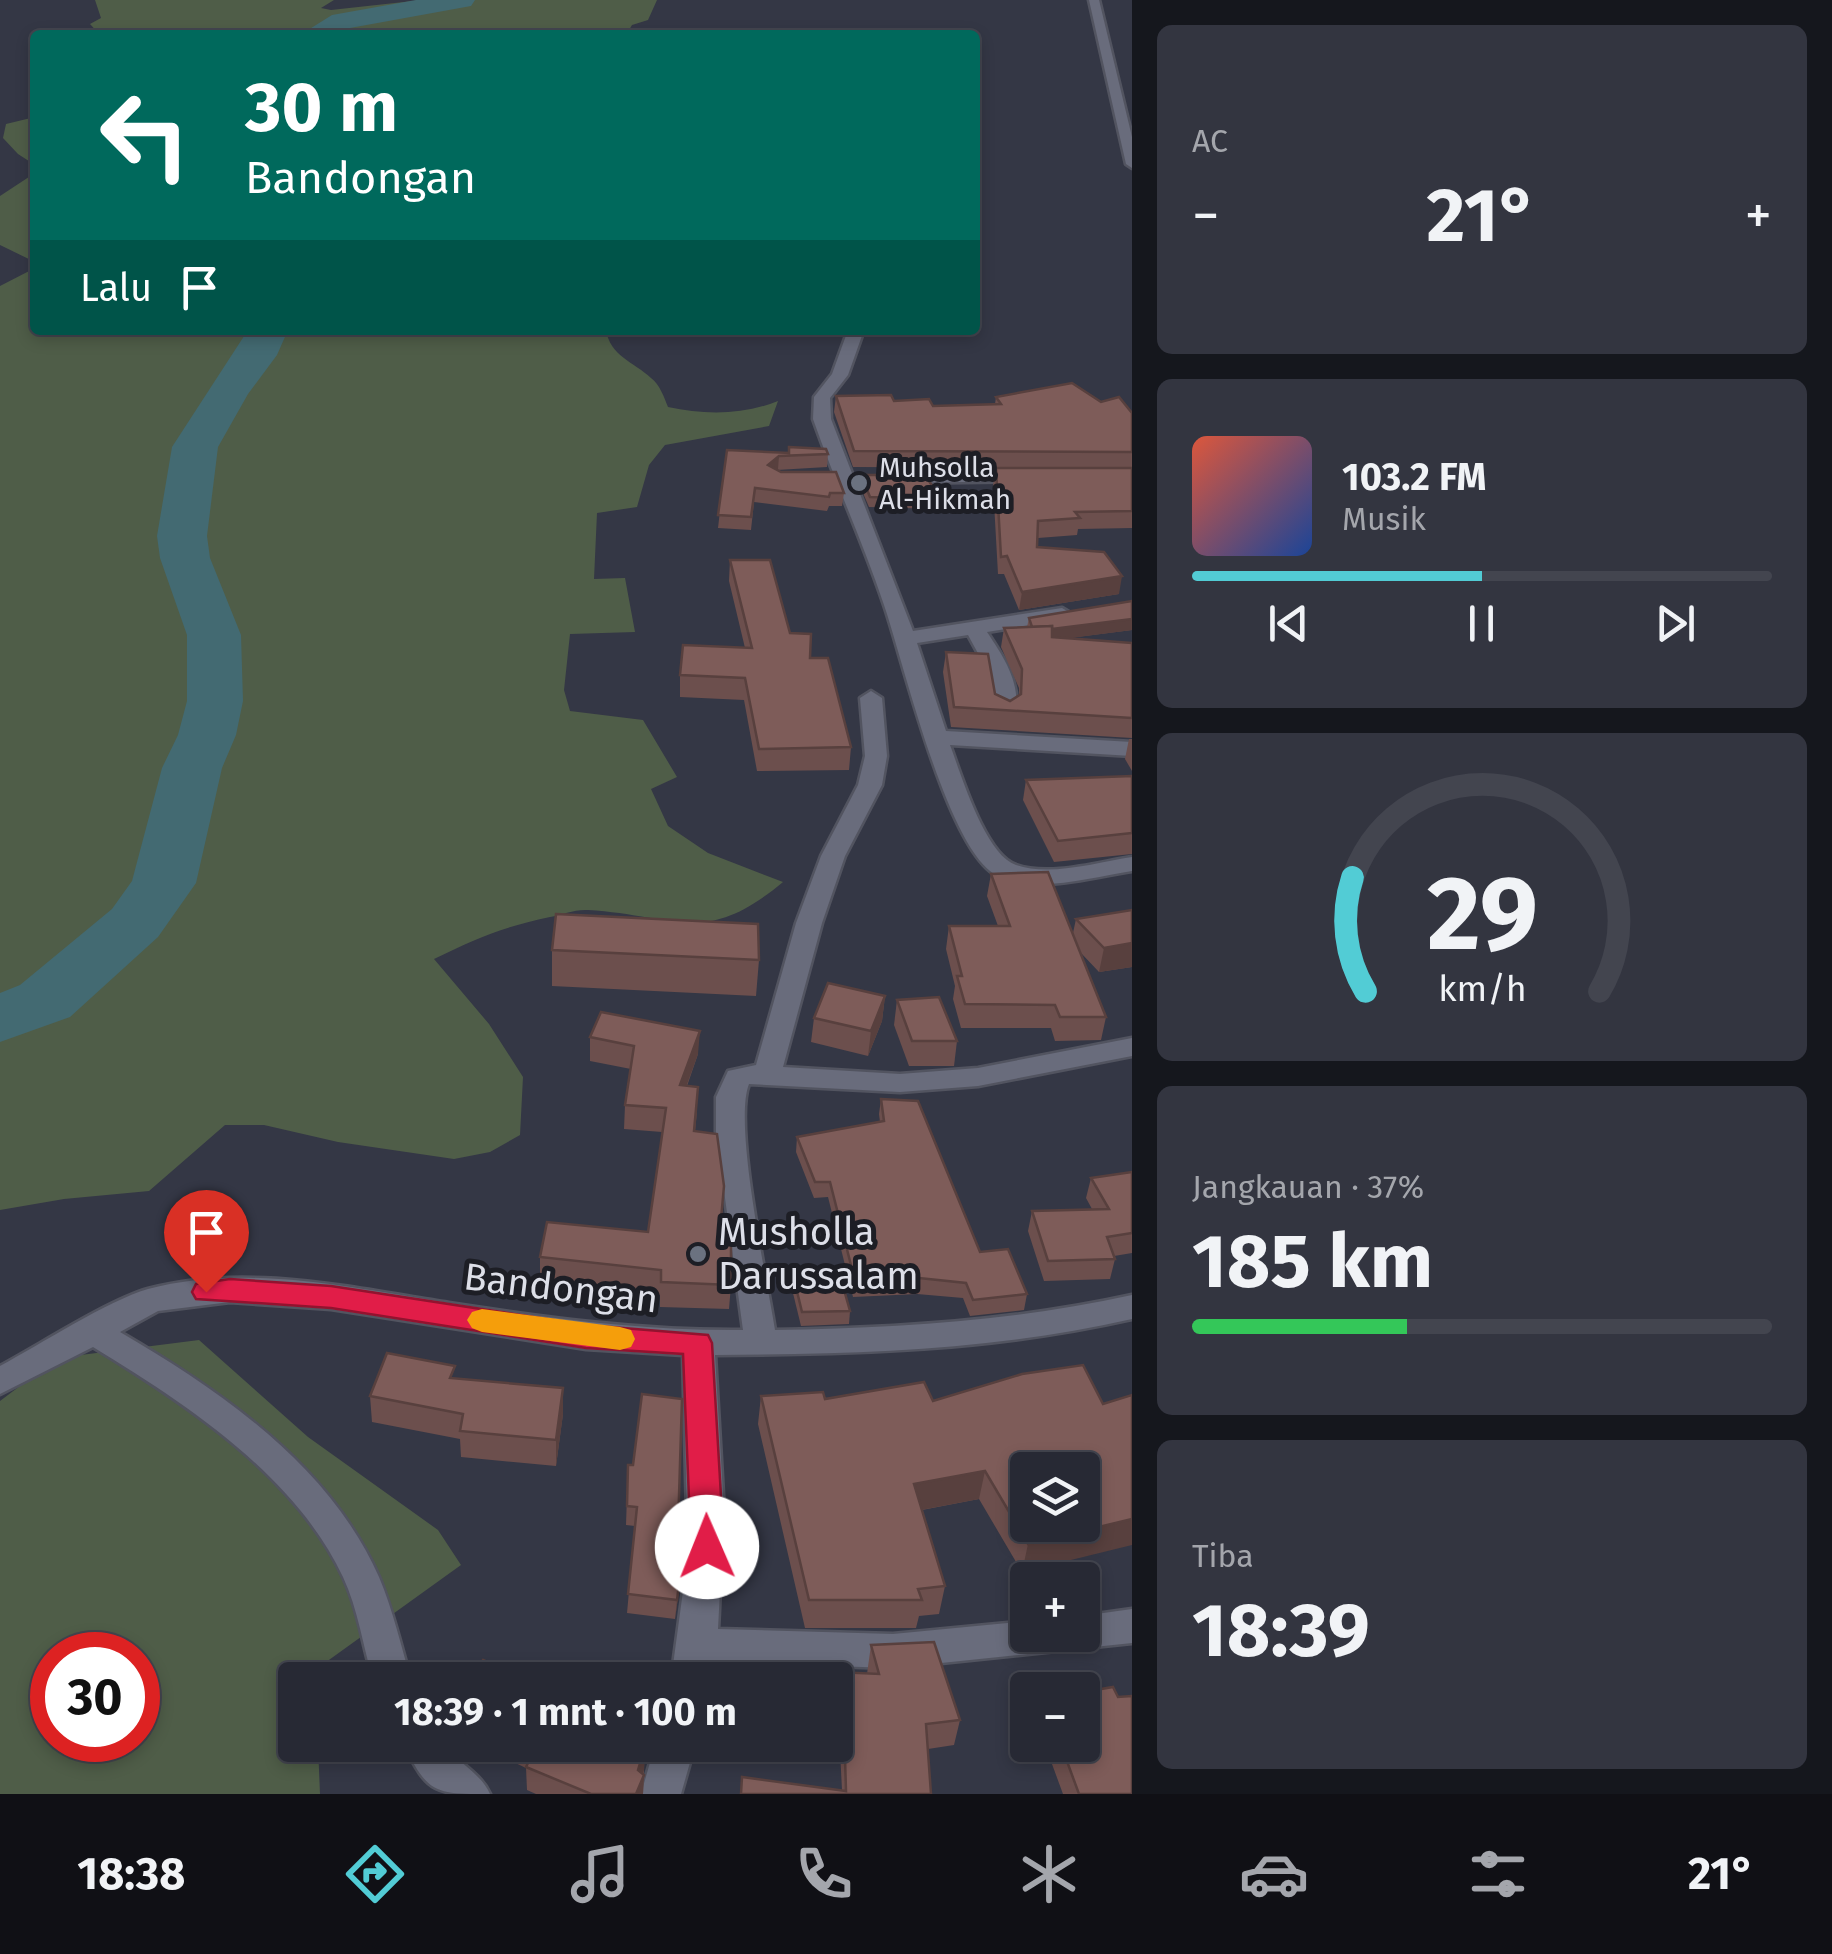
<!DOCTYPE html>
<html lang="id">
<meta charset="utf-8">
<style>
:root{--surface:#272934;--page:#333540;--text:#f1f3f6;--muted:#a4a6ac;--line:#43454f;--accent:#52ccd5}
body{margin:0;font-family:"Fira Sans",sans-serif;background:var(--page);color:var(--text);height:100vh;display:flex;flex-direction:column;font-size:38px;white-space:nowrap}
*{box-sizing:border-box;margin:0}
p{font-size:32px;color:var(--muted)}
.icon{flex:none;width:55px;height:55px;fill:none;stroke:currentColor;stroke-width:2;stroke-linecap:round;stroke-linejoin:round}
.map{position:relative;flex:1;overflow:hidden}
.side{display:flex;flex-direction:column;gap:25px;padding:25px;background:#15171d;width:700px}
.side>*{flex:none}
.hud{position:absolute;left:30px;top:30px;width:950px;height:305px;border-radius:10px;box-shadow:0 5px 15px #0003,0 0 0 2px var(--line);background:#00695c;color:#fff;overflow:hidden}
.buttons{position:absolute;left:1010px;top:1452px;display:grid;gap:20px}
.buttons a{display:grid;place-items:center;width:90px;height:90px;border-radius:10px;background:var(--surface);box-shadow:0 5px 15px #0003,0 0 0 2px var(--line);font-size:50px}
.speed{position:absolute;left:30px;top:1632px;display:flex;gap:20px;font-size:50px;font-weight:700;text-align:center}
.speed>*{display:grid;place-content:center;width:130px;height:130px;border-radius:50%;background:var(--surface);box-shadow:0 5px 15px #0003,0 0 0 2px var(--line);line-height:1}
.speed .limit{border:15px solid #d22;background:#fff;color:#111}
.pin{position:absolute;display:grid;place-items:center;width:85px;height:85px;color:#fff;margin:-102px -42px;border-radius:50% 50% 50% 0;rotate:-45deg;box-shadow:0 0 10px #0007}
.pin .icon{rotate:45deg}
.me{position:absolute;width:110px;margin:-55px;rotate:359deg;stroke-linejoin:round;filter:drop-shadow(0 0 8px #0008)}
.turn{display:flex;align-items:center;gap:35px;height:210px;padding:0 50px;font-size:45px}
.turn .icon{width:130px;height:130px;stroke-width:2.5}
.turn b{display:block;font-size:70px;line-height:85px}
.then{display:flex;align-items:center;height:95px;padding:0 50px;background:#0003;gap:20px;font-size:38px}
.big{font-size:75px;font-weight:700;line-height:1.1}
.side .widget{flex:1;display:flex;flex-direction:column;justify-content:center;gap:15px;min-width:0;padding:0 35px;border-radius:15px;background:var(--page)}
.side .dial{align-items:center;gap:0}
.dial svg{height:260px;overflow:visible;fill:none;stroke:var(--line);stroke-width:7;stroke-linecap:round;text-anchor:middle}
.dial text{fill:var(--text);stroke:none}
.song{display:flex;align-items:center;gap:30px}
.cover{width:120px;height:120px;border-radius:15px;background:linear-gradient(135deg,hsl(10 70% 55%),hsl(220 70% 35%))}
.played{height:10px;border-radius:5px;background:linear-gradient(90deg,var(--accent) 50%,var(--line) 50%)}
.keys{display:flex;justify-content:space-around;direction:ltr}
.heat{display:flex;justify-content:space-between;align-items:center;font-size:55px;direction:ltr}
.charge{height:15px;border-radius:8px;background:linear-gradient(90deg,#34c759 37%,var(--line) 0)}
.trip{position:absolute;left:278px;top:1662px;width:575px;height:100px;border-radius:10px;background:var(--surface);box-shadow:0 5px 15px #0003,0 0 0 2px var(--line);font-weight:700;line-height:100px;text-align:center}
.tabs{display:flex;height:160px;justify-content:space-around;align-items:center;background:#101015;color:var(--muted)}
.tabs .icon{width:70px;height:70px}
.tabs .selected{color:var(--accent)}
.tabs b{font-size:45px;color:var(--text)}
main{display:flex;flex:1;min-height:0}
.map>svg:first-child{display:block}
.green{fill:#4f5d48;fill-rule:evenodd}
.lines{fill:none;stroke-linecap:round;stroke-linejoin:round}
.river{fill:#436a72;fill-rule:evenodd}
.minor-casing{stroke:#525460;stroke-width:5}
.minor{fill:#696c7c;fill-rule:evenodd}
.wall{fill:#6c4f4d}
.shaded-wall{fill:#58403e}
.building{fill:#7e5c59;stroke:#58403e;stroke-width:2.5;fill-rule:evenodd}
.route{fill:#e11d48;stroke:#92132f;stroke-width:2.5}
.slow{fill:#f59e0b}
.worship-dot{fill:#6b7280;stroke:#1d1e25;stroke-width:4}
.labels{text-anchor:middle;stroke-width:10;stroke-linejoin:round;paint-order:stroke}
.far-poi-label{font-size:28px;fill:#dddfe8;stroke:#1d1e25;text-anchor:start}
.near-poi-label{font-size:38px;fill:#dddfe8;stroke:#1d1e25;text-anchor:start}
.near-street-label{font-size:38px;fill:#dddfe8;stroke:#1d1e25}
</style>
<main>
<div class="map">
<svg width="1132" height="1794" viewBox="0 0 1132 1794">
<rect width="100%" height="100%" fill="#343745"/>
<!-- green -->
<g class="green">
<path d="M95 0H334L321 8 331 10 422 0H657L648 20 632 25 626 35H100L90 24 101 18Z"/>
<path d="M35 117V165L18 154 3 138 6 124Z"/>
<path d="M35 173V262L0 245V196Z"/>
<path d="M35 268V330H606C610 356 634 362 651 378 660 385 664 397 668 407 705 415 743 415 778 401L769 426 665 445 649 465 637 507 597 513 594 579 625 578 635 632 570 634 564 690 570 711 643 720 677 777 651 789 668 826 708 853 783 882C704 948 676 915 588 910 575 909 562 915 550 917 503 927 477 938 434 959L489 1024 523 1077 520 1135 490 1152 454 1159 338 1142 264 1125H225L149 1191 64 1199 0 1210V286Z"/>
<path d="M199 1340 308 1437 438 1530 461 1565 315 1670V1680H295V1745H318L320 1794H0V1401L57 1358ZM52 1655H138V1740H52Z"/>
</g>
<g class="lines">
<!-- river -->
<g class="river">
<path d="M416 0H475L471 6 350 28 335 35H300L332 15Z"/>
<path d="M248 330H288L277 355 248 394 218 447 207 536 210 558 241 635 243 701 236 735 222 768 196 883 158 937 70 1017 0 1042V993L20 985 112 909 132 881 162 768 178 735 187 701V635L160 558 157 536 172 447Z"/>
</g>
<!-- minor casing -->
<g class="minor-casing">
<g id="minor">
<path d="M1089 0H1099L1132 137V168L1126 164Z"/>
<path d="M848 330H864L848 375 830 398 831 419 913 631 1062 608 1072 614 1062 620 987 632C1003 656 1020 681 1016 711L1005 718 994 711 992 679 968 635 917 643 946 731 1132 742V756L950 745C961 774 985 855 1016 865 1050 877 1098 862 1132 857V871C1092 877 1034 895 996 875 947 849 903 660 884 605 863 542 835 482 813 419L814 397 832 374Z"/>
<path d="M1027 472 1033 473V481L892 483 883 478 892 473Z"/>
<path d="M871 691 882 698 887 756 882 785 845 856 822 923 783 1067 900 1074 978 1068 1132 1038V1056L978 1086 900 1092 749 1084C733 1124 767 1279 775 1330 896 1328 1014 1321 1132 1295V1319C990 1351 858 1354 715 1355L724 1512 718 1629 893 1634 1028 1621V1635H1082V1616L1132 1609V1643L893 1668 712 1662 709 1680H671L688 1554 683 1355 586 1349 331 1309 230 1302 158 1311 120 1332C221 1391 330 1466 379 1577 393 1610 401 1646 411 1680H373C363 1646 358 1609 343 1577 295 1475 185 1403 93 1347L0 1394V1366C41 1344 107 1301 148 1289 245 1263 352 1288 449 1303 547 1318 643 1331 743 1330L716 1132V1097L728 1071 756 1065 796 923 821 856 858 785 865 756 860 698Z"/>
<path d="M404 1745H446C459 1765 481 1773 490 1794 435 1794 428 1794 404 1745Z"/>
<path d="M655 1745H695L681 1794H641Z"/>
</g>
</g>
<!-- minor -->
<use href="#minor" class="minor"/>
</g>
<!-- wall -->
<g class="wall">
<path d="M836 396 933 406 995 404 996 397 1101 402 1132 413V528L1078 529 1077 535 1038 538 1037 547 1119 594 1019 610 1004 574H998L993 485 996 468H1078L853 467 834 412Z"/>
<path d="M727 450 828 454 827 467 777 470 844 493 842 506H829L827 511 754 502 751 530 718 528Z"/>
<path d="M861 475 941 499 939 509 869 507 860 486Z"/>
<path d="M730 560 810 658 851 747 849 770 757 771 744 700 680 697V675L745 648 729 581Z"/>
<path d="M1029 618 1132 630 1069 638 1132 643V738L951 727 943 672 946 652 995 694 1010 701 1019 696V688L1001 647 1004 628 1027 627Z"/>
<path d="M1129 739H1132V771L1125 759Z"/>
<path d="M1132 776V854L1054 862 1023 800 1026 780Z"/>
<path d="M991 874 1073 933 1076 919 1132 910V967L1099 972 1081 953 1106 1017 1101 1040 1055 1041 1051 1028H961L953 999 955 986 946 949 949 926H998L987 896Z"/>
<path d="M552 950 759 960 756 996 552 986Z"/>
<path d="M885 996 882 1021 868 1056 811 1042 814 1018Z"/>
<path d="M897 1000 957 1041 954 1066H909L894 1025Z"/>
<path d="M590 1037 698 1054 687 1086 697 1111 695 1131 731 1285 729 1309 660 1307V1295L540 1282V1257L648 1232 662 1132 624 1129 625 1105 631 1069 590 1061Z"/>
<path d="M881 1099 980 1252 1027 1294 1024 1310 970 1316 963 1298 917 1294 853 1297 828 1197 814 1198 796 1152 797 1137 880 1122 879 1114Z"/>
<path d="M1132 1172V1253L1114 1256 1115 1259 1110 1279 1044 1281 1028 1231 1032 1211 1092 1209 1086 1198 1091 1178Z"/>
<path d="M793 1275 850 1311 849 1324 801 1326 792 1289Z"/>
<path d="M1083 1365 1022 1572 979 1499 922 1510 945 1586 939 1614 919 1616 916 1628H805L758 1424 761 1396 933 1401Z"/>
<path d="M455 1379 563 1388V1414L556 1466 461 1457 460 1439 372 1422 370 1396Z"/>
<path d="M628 1465 678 1529 684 1554 675 1619 627 1613 635 1526 626 1525Z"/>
<path d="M871 1645 960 1720 954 1745 928 1749 931 1794 842 1790 840 1751 771 1748V1745H835V1680H770L771 1669 867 1674Z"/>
<path d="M1084 1692 1118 1697 1132 1794H1063L1045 1745H1082V1697Z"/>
<path d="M478 1745H640L645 1747 643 1794H536L527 1790 526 1768Z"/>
</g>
<!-- shaded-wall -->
<g class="shaded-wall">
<path d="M779 456 778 469 767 478 768 465Z"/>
<path d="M1122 576 1119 594 1019 610 1022 592Z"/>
<path d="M1132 619V630L1032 643 1034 631Z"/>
<path d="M1132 943V967L1099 972 1104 948Z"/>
<path d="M885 996 882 1021 868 1056 871 1031Z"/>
<path d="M700 1031 698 1054 678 1109 680 1085Z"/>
<path d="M563 1388V1414L556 1466V1440Z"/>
<path d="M985 1471 979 1499 910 1512 914 1484Z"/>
<path d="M1132 1519V1545L1022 1572 1028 1544Z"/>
<path d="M685 1535 684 1554 675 1619 677 1600Z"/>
<path d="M645 1747 644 1770 639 1786 644 1775 643 1794H636L638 1770Z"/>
</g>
<!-- building -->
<g class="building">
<path d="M1072 383 1101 402 1119 397 1132 413V452L854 451 836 396 891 395 894 401 929 399 933 406 1001 404 996 397Z"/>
<path d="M789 447 826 449 828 454 779 456 768 465 781 472H836L844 493H830L829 497 755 488 751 517 718 515 727 450 789 453Z"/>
<path d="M996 468H1132V511L1075 512 1080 518 1038 521 1037 547 1104 552 1122 576 1022 592 1007 556 1001 557Z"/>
<path d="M861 475H925L941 499 870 497Z"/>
<path d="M730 560H770L790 633 811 634 810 658H828L851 747 759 749 745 678 680 675 683 645 752 648Z"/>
<path d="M1132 601V619L1052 629V626L1032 627 1029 618Z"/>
<path d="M1052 626V637L1132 643V718L954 707 946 652 988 654 995 694 1010 701 1021 694 1022 669 1004 628Z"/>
<path d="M1132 776V833L1058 841 1026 780Z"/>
<path d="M1048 872 1106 1017H1060L1055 1005 965 1004 957 976H962L949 926H1010L991 874Z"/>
<path d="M1132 910V943L1104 948 1076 919Z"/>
<path d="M556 914 758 924 759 960 552 950Z"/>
<path d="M828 983 885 996 871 1031 814 1018Z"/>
<path d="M939 997 957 1041H912L897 1000Z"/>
<path d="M601 1012 700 1031 680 1085 698 1087 694 1131 717 1134 724 1186 719 1241 731 1242V1285L661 1282V1270L540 1257 547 1222 648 1232 666 1108 625 1105 634 1046 590 1037Z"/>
<path d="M881 1099 918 1101 980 1252 1008 1249 1027 1294 973 1300 966 1283 919 1278 855 1281 830 1182H815L797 1137 884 1121Z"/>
<path d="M1132 1172V1233L1107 1237 1115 1259 1048 1261 1032 1211 1109 1209 1091 1178Z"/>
<path d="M839 1272 850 1311 802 1312 793 1275Z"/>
<path d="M387 1353 455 1366 450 1378 563 1388 556 1440 460 1431 463 1414 370 1396Z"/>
<path d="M1083 1365 1103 1404 1132 1395V1519L1028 1544 985 1471 914 1484 945 1586 918 1589 922 1600H809L761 1396 823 1392 825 1399 924 1382 933 1401 1022 1374ZM1028 1470H1082V1525H1028Z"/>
<path d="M642 1394 682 1399 678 1529 685 1530V1535L677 1600 628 1594 637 1507 627 1506 628 1465H633Z"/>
<path d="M934 1642 960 1720 926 1724 931 1794H741L742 1777 846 1791 844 1725H835V1680H772L771 1669 879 1674 871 1645Z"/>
<path d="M483 1660 526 1680H471Z"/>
<path d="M1113 1687 1118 1697 1132 1696V1794H1079L1061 1745H1082V1709L1091 1708 1084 1692Z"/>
<path d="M525 1745H640L645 1747 638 1770 644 1775 636 1794H591L526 1767 535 1749Z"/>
</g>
<!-- route -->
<path class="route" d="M230 1279 331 1286 586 1325 708 1335 712 1343 724 1547 719 1557 707 1561 696 1557 691 1547 683 1354 586 1348 331 1308 196 1299 192 1292 196 1284Z"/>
<!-- slow -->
<path class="slow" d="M482 1309 620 1327 631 1330 635 1339 631 1347 620 1350 482 1332 472 1328 467 1320 472 1312Z"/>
<!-- markers -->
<g class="worship-dot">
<circle cx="859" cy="483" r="10"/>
<circle cx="698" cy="1254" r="10"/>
</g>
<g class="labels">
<!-- far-poi labels -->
<g class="far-poi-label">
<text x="879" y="477">Muhsolla<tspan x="879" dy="32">Al-Hikmah</tspan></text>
</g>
<!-- near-poi labels -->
<g class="near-poi-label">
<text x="718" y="1245">Musholla<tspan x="718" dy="44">Darussalam</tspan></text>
</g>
<!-- near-street labels -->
<g class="near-street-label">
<text transform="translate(561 1288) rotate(7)" y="13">Bandongan</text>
</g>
</g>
</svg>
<div class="buttons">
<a><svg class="icon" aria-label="layers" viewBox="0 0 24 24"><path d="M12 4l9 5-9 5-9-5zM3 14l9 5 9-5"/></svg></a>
<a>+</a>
<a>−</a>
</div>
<div class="speed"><div class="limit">30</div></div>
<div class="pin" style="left:206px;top:1292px;background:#d93025"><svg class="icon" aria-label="arrive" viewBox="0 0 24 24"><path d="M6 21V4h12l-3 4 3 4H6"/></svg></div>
<svg class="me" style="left:707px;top:1547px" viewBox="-20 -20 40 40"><circle r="19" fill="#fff"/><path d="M0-13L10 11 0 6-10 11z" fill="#e11d48"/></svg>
<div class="trip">18:39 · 1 mnt · 100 m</div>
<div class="hud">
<div class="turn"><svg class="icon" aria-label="left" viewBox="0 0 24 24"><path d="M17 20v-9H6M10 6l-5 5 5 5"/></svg><div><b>30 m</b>Bandongan</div></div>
<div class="then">Lalu<svg class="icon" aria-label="arrive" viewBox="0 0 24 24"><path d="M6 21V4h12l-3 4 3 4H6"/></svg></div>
</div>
</div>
<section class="side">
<div class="widget"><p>AC</p>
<div class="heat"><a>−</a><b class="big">21°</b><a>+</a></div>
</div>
<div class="widget">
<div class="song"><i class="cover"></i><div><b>103.2 FM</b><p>Musik</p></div></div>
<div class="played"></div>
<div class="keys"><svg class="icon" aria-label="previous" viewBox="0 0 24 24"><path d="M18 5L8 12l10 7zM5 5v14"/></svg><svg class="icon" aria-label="pause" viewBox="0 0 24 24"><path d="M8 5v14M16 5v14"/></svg><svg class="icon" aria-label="next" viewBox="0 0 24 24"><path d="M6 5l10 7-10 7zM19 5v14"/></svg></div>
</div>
<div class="widget dial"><svg viewBox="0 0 100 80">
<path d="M14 69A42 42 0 1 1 86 69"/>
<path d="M14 69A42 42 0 0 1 10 34" stroke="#52ccd5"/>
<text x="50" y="56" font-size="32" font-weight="700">29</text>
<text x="50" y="72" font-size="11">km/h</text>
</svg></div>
<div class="widget"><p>Jangkauan · 37%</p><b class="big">185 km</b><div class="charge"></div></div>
<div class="widget"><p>Tiba</p><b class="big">18:39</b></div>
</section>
</main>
<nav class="tabs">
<b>18:38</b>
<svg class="icon selected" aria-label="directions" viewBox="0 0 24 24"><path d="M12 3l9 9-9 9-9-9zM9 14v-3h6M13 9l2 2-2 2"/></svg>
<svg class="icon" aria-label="music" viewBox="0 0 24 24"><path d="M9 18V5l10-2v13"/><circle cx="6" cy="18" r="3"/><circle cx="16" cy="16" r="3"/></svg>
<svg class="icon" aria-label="phone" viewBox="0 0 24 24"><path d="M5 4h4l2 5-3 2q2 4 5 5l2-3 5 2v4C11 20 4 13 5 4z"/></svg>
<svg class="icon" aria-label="climate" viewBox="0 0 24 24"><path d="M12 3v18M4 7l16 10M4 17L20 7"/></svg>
<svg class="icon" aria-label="car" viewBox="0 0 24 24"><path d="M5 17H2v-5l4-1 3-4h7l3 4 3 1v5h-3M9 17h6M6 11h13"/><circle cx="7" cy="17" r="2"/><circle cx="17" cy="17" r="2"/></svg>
<svg class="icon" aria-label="filters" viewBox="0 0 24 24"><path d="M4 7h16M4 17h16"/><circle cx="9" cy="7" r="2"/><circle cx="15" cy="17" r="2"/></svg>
<b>21°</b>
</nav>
